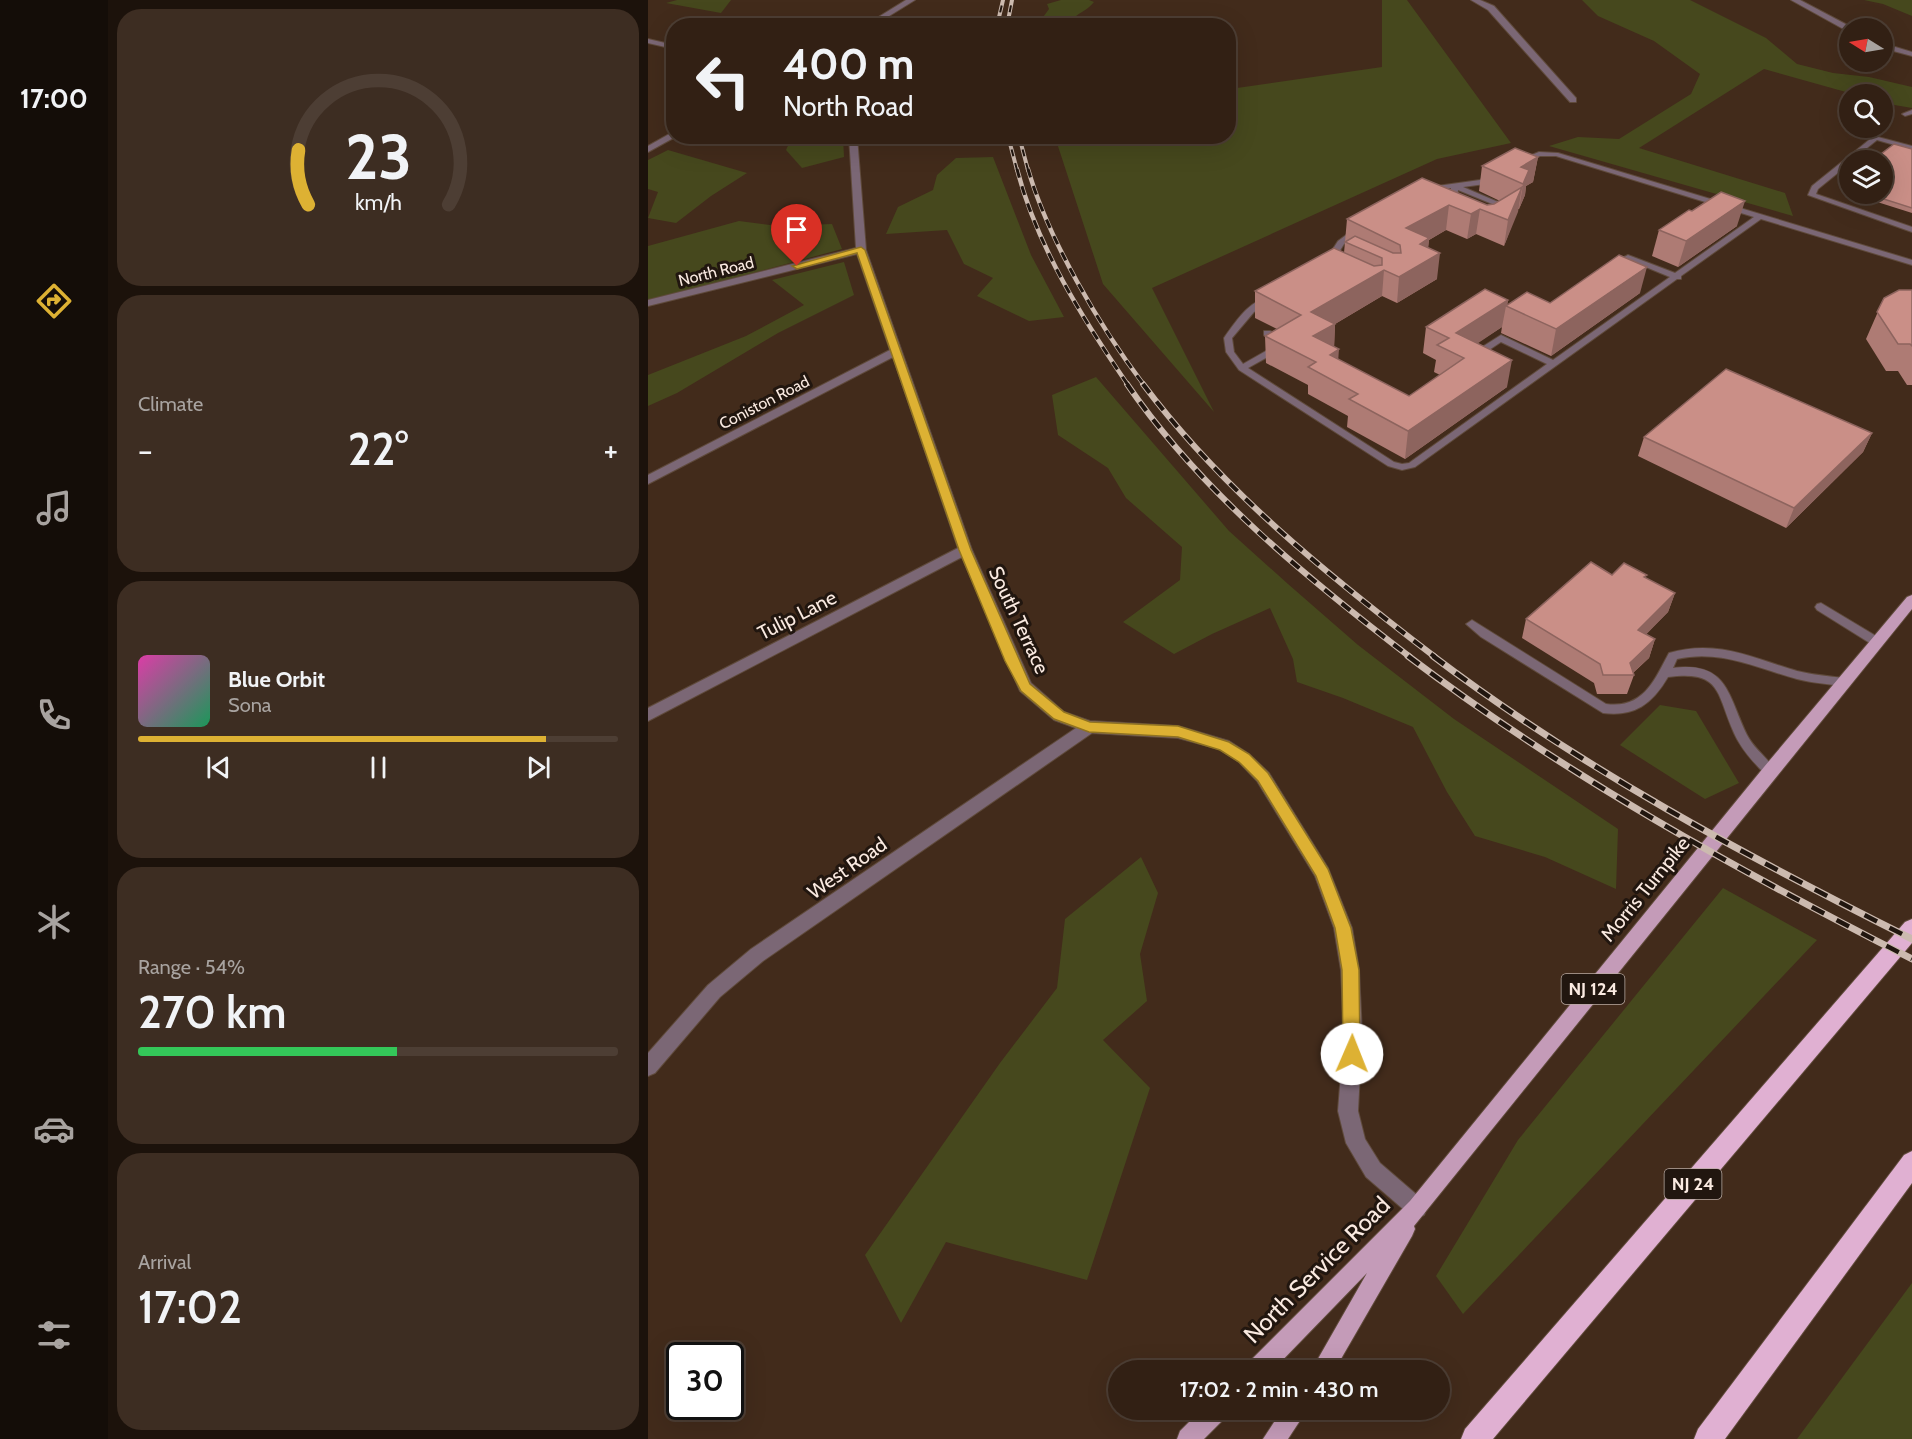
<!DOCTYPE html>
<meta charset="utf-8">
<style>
:root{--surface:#322014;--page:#3d2d22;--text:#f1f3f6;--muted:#a8a3a0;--line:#4d3e34;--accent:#ddb133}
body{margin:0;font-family:Cabin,sans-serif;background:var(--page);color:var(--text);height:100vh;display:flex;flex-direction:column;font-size:22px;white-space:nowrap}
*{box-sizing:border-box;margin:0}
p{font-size:20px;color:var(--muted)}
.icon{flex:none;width:33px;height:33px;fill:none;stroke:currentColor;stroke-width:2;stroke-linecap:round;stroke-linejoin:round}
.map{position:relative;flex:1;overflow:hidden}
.side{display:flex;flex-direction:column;gap:9px;padding:9px;background:#1c120b;width:540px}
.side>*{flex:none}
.guide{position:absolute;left:18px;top:18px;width:570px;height:126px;border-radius:24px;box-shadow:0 6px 24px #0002,0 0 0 2px var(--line);background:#322014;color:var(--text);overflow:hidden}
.needle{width:39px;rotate:281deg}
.buttons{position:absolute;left:1191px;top:18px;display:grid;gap:12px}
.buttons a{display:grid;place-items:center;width:54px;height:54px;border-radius:50%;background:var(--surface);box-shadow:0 6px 24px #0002,0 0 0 2px var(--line);font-size:30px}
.speed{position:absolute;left:18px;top:1342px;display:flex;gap:12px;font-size:30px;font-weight:700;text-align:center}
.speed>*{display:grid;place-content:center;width:78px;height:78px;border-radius:50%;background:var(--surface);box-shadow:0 6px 24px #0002,0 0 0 2px var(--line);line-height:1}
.speed .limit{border:3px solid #111;border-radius:9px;background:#fff;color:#111}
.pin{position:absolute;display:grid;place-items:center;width:51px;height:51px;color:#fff;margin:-62px -26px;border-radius:50% 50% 50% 0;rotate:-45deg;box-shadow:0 0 6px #0007}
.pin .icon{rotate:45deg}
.me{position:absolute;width:66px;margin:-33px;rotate:1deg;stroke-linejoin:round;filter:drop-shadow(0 0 4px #0008)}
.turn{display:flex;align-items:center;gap:21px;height:126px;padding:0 18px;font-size:27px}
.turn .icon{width:78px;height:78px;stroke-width:2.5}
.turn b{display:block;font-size:42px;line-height:51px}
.big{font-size:45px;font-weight:600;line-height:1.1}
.side .card{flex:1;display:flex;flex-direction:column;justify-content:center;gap:9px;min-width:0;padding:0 21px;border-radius:24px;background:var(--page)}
.side .dial{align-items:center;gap:0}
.dial svg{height:156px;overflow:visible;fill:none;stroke:var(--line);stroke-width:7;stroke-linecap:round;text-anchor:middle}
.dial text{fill:var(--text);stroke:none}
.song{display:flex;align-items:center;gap:18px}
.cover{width:72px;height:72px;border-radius:9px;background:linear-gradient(135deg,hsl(320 70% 55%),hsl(150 70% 35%))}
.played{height:6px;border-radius:3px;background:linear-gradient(90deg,var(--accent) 85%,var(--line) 85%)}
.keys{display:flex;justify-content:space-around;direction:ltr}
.heat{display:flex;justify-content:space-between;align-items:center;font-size:33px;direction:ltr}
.charge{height:9px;border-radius:4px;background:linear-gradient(90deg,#34c759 54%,var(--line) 0)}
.trip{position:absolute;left:460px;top:1360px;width:342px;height:60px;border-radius:30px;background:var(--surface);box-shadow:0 6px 24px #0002,0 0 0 2px var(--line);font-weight:600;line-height:60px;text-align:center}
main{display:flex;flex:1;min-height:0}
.tabs{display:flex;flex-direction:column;width:108px;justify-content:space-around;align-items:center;background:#140d08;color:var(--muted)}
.tabs .icon{width:42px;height:42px}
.tabs .selected{color:var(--accent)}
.tabs b{font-size:27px;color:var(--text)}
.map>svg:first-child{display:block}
.green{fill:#46481d}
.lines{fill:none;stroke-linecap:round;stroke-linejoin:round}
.service-casing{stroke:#5f4a3b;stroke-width:2}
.minor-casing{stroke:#5f4a3b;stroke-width:2}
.primary-casing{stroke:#5f4a3b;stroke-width:2}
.motorway-casing{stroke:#5f4a3b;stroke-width:2}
.service{fill:#7b6775;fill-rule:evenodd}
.minor{fill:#7b6775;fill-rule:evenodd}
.primary{fill:#c49bb8;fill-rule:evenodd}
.motorway{fill:#e0b0d2;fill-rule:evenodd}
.rail-far3-casing{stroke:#ccbaaf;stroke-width:4}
.rail-far2-casing{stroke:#ccbaaf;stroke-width:4.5}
.rail-far1-casing{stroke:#ccbaaf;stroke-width:6}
.rail-casing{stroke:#ccbaaf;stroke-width:7}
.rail-far3{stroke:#21160f;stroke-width:2;stroke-dasharray:7;stroke-linecap:butt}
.rail-far2{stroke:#21160f;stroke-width:3;stroke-dasharray:9;stroke-linecap:butt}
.rail-far1{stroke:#21160f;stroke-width:4;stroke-dasharray:11;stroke-linecap:butt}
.rail{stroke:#21160f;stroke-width:4.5;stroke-dasharray:14;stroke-linecap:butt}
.wall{fill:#ae7b74}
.shaded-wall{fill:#8d645e}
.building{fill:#ca8f87;stroke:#8d645e;stroke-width:1.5}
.route{fill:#ddb133;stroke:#907321;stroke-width:1.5}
.labels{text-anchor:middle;stroke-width:6;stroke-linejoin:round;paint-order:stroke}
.far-street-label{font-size:16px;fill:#faeae1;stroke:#21160f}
.shield{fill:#21160f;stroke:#b9aaa2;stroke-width:1.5}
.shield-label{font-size:18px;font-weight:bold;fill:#faeae1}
.street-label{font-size:20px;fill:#faeae1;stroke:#21160f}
.near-street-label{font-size:24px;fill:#faeae1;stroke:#21160f}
</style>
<main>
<nav class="tabs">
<b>17:00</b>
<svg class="icon selected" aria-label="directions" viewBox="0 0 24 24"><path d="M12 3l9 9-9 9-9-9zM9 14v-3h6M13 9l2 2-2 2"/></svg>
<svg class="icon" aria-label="music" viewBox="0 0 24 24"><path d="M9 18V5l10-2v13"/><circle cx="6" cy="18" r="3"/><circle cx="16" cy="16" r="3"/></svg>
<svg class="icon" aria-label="phone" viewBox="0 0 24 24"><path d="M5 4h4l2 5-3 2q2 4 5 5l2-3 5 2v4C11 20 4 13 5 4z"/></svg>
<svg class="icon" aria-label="climate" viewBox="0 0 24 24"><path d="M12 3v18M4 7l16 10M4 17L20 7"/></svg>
<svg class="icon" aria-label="car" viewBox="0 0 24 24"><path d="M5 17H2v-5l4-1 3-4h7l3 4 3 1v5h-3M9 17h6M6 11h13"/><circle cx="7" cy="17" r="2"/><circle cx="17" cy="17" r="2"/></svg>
<svg class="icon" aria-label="filters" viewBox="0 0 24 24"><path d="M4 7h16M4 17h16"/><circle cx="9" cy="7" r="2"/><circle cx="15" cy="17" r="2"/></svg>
</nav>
<section class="side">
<div class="card dial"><svg viewBox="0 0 100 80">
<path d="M14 69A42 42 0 1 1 86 69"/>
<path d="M14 69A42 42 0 0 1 9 41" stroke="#ddb133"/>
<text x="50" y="56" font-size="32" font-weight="700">23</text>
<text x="50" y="72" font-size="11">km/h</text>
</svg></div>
<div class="card"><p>Climate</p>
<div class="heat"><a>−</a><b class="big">22°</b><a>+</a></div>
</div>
<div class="card">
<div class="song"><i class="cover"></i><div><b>Blue Orbit</b><p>Sona</p></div></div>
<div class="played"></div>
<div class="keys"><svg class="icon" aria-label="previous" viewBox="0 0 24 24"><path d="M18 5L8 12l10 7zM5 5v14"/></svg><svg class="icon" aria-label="pause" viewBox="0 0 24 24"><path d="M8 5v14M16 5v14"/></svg><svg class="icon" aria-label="next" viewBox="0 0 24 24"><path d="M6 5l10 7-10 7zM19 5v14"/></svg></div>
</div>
<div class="card"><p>Range · 54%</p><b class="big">270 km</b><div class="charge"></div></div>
<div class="card"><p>Arrival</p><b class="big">17:02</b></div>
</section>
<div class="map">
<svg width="1264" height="1439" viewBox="0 0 1264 1439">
<rect width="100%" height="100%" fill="#422b1b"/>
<!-- green -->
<g class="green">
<path d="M29 0H83L73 13 18 3Z"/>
<path d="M441 0 446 2C439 11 429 13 422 22L393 20 401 9 399 4 413 0Z"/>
<path d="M734 0H759L863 143 789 159 504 288 566 412 455 284 407 137 580 136 581 84 589 88 734 67Z"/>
<path d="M934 0H1042L1118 38 1149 64 1185 73 1221 77 1264 87V108L1235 103 1234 94H1205L1116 69 991 148 1137 193 1145 216 901 146 930 137 971 139 1043 94 1052 74 1006 41 950 16Z"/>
<path d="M1216 0H1264V16L1235 4Z"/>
<path d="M144 137H195L196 157 154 168 138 150Z"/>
<path d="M20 150 99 173 63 196 28 223 0 218 10 192 0 189V160Z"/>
<path d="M345 157 383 255 416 317 381 321 329 296 345 278 316 264 299 230 238 234 250 207 285 190 289 175 308 158Z"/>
<path d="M91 221 130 226 184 224 194 249 0 301V246Z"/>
<path d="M196 262 206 295 130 333 29 393 0 406V375L98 336 156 305 124 280Z"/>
<path d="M448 377 581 531 640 584 710 645 806 719 970 829 968 889 897 857 827 836 799 792 765 727 695 698 649 682 645 659 622 608 564 634 526 654 475 622 532 580 534 547 478 498 460 468 410 435 404 395Z"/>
<path d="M1012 705 1048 711 1091 783 1057 799 972 745Z"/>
<path d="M493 857 510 893 492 954 499 1001 455 1040 502 1088 439 1280 298 1242 253 1323 217 1255 352 1063 409 988 417 919Z"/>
<path d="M1075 888 1169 940 815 1314 788 1276 870 1140Z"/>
<path d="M1264 1283V1439H1149Z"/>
</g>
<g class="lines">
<!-- service casing -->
<g class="service-casing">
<g id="service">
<path d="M1264 110V114L1257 116 1254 114Z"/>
<path d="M1226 136 1264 146V150L1229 140 1204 160H1202V163L1170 189 1168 194 1264 227V232L1160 195 1164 186Z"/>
<path d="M891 152 910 153 1264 260V265L1113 219 1033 276V279H1029L767 467 754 470 740 466 591 370 578 352 576 338C586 324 603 297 623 298V302L606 312 584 338 586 352 595 364 632 343 616 335V331H622L641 341V345L600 368 746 462 754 464 761 463 899 364 853 342 829 358H823V354L853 335 905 360 1022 277 981 260 966 268H963V264L980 255 1027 273 1106 217 908 156H892L870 164 866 162Z"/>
<path d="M846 173H849V177L837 184 815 187 869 210 838 228 788 208V204L802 197 803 188 782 191 778 189 782 187 832 180ZM810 190 859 210 838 223 797 206 809 200Z"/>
<path d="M709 227 716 229 696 244 683 265H677L676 263 690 241Z"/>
<path d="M1173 603 1233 639 1235 642 1233 645H1225L1169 610 1167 607 1169 604Z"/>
<path d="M824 620 958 704C995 709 1006 681 1021 653 1069 639 1104 658 1149 671 1165 675 1180 676 1196 678L1202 682 1196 686C1180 684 1164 683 1149 679 1109 668 1072 649 1029 659L1025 668C1080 661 1080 696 1099 735 1106 749 1120 758 1128 771L1126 775H1118C1105 762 1093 749 1086 733 1068 693 1074 670 1020 677 1004 704 987 717 955 713L833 637 818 624Z"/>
</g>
</g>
<!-- minor casing -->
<g class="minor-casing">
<g id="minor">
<path d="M258 0H267L225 26H216Z"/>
<path d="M823 0H832L846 6 928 98V102H922L840 10Z"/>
<path d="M1143 0H1152L1205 28 1199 31Z"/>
<path d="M0 39 26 45V49L0 43Z"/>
<path d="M1234 43 1264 52V56L1234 48Z"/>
<path d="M23 133 29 136 0 152V146Z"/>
<path d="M201 136H209L218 250 324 550 383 683 416 712 442 721 530 726 581 741 601 754 621 773 680 868 704 928 711 970 714 1034 710 1111 717 1139 732 1163 776 1201 779 1208 776 1215 769 1218 762 1215 718 1177 698 1143 690 1111 696 1034 693 970 686 928 667 876 609 781 591 762 571 749 530 738 444 733 115 961 72 997 7 1073 0 1076V1053L60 985 103 949 428 728 406 720 372 691 314 557 0 721V708L310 548 245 357 0 484V475L242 350 209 254 0 306V300L208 248Z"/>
</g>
</g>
<!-- primary casing -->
<g class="primary-casing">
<g id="primary">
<path d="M1264 595V609L766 1226 767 1229 764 1236 686 1371H663L719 1273 624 1371H597L600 1363 762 1201 1116 767 1259 597Z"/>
<path d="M553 1410H580L577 1418 556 1439H529L532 1431Z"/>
<path d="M634 1410H659L640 1439H615Z"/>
</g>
</g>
<!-- motorway casing -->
<g class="motorway-casing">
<g id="motorway">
<path d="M1264 919V943L845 1439H813L817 1429 1257 922Z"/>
<path d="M1264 1151V1183L1077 1439H1046L1050 1429 1256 1155Z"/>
</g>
</g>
<!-- service -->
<use href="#service" class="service"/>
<!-- minor -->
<use href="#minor" class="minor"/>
<!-- primary -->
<use href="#primary" class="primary"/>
<!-- motorway -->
<use href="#motorway" class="motorway"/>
<!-- rail-far3 casing -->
<g class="rail-far3-casing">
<g id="rail-far3">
<path d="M349 26 355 0"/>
<path d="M359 26 364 0"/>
<path d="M360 136 369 170"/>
<path d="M371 136 380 170"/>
</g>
</g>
<!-- rail-far2 casing -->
<g class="rail-far2-casing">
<g id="rail-far2">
<path d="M369 169C389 247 435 319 480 385"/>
<path d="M380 169C400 239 452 327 496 385"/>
</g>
</g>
<!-- rail-far1 casing -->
<g class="rail-far1-casing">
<g id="rail-far1">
<path d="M479 384C553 492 659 578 762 657"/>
<path d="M495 384C575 491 681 576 787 657"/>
</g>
</g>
<!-- rail casing -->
<g class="rail-casing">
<g id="rail">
<path d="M760 656C917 775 1089 870 1264 959"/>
<path d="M785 656C933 768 1098 856 1264 939"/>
</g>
</g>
<!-- rail-far3 -->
<use href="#rail-far3" class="rail-far3"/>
<!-- rail-far2 -->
<use href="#rail-far2" class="rail-far2"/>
<!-- rail-far1 -->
<use href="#rail-far1" class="rail-far1"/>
<!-- rail -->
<use href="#rail" class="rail"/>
</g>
<!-- wall -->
<g class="wall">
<path d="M1264 149V213L1204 194H1234Z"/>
<path d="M890 157 885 182 878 186 877 195 871 209H870L856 246 828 234 819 239 798 230 781 240 780 247 789 279 749 303 734 296 687 324 686 347 690 359 761 396 792 375 786 372 788 360 775 353 778 327 860 300 859 305 902 303 992 293 903 356 853 333 854 327 829 343 859 387 757 459 699 427 700 416 660 394V385L618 363 617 336 629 329 607 318V291L696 253 699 219 774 178 839 205 846 204 852 201 831 191 834 166Z"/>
<path d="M1202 179V193L1192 189 1193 185Z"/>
<path d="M1044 211 1089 226 1030 267 1004 256 1011 230Z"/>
<path d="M1264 290V385H1259L1250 371H1238L1218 339 1236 298Z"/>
<path d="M1224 433 1215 452 1138 528 990 456 996 437Z"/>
<path d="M964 575 998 578 1027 593 1020 612 998 634 1007 639 1001 658 985 673 986 675 979 694H949L946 683 874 638 878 619Z"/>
</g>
<!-- shaded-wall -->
<g class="shaded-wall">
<path d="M890 157 885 182 878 186 877 195 871 209 875 184 873 167Z"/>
<path d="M874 187 870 212 856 246 860 220Z"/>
<path d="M1097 201 1089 226 1030 267 1038 241Z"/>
<path d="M801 205 798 230 781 240 779 260 792 253 789 279 749 303 751 277 758 228Z"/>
<path d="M832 209 828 234 819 239 823 214Z"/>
<path d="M999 267 992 293 903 356 908 329Z"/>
<path d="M736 270 734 296 687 324 686 350 667 362 663 312Z"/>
<path d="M860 300 859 307 858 306 854 327 811 356 808 333Z"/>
<path d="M691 349 689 376 682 355Z"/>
<path d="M864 360 859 387 757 459 760 431Z"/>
<path d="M1224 433 1215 452 1138 528 1146 508Z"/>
<path d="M1027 593 1020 612 984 649 990 630Z"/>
<path d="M1007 639 1001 658 982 675V663Z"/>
</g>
<!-- building -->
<g class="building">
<path d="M1246 144 1264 149V208L1220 194H1234V160H1225Z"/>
<path d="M867 148 890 157 873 167 881 170 875 184 834 166Z"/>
<path d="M774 178 839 205 846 204 874 187 860 220 832 209 823 214 801 205 758 228 781 238 772 244 792 253 751 277 736 270 663 312 687 324 665 336 691 349 682 355 761 396 816 358 789 345 801 338 778 327 837 289 860 300 808 333 864 360 760 431 701 399 710 394 660 367 668 362 617 336 653 315 607 291 686 248 726 266 734 265V258L697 242 707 236 745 253H753L752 245 699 219Z"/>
<path d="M1202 179V188L1193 185Z"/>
<path d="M1073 192 1097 201 1038 241 1011 230 1041 210 1044 211Z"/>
<path d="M971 255 999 267 908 329 858 306 879 292 902 303Z"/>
<path d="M1251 290H1264V346L1262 344H1250L1229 312 1236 298Z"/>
<path d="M1078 369 1224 433 1146 508 996 437Z"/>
<path d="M943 562 964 575 976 563 999 575 996 577 1027 593 990 630 1007 639 982 663 986 675H955L952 664 878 619Z"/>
</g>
<!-- route -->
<path class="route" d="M213 247 217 250 323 550 382 684 416 712 442 722 530 726 581 742 601 754 620 773 680 869 703 928 711 970 712 1054 710 1059 704 1062 698 1059 695 1054 694 970 687 928 668 876 610 781 591 762 572 750 530 737 441 732 406 719 373 691 357 661 311 550 209 253 149 269 144 266Z"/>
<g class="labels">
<!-- far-street labels -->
<g class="far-street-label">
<text transform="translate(68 271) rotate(-14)" y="6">North Road</text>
<text transform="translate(116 402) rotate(-27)" y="6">Coniston Road</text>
</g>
<!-- shield labels -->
<g class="shield">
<rect x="913.5" y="974" width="63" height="30" rx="4.5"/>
<rect x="1016.5" y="1169" width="57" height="30" rx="4.5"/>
</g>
<g class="shield-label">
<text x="945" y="995">NJ 124</text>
<text x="1045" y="1190">NJ 24</text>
</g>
<!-- street labels -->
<g class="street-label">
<text transform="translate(149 615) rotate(-27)" y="7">Tulip Lane</text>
<text transform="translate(371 620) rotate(65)" y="7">South Terrace</text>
<text transform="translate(199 868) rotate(-35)" y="7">West Road</text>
<text transform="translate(997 889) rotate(-51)" y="7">Morris Turnpike</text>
</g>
<!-- near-street labels -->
<g class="near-street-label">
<text transform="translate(669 1270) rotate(-45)" y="8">North Service Road</text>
</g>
</g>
</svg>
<div class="buttons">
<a><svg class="needle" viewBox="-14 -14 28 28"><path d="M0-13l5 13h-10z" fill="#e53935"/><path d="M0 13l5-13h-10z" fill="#a8a3a0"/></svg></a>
<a><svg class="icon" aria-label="search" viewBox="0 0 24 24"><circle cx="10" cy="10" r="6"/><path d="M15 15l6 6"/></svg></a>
<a><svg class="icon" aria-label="layers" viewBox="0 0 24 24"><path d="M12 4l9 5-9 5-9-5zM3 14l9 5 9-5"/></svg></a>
</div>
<div class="speed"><div class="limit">30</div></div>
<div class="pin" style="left:149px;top:266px;background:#d93025"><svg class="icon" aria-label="arrive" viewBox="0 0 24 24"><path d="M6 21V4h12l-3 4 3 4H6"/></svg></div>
<svg class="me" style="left:704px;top:1054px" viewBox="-20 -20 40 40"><circle r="19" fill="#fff"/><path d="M0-13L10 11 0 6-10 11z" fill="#ddb133"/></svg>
<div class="trip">17:02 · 2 min · 430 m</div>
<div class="guide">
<div class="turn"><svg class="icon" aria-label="left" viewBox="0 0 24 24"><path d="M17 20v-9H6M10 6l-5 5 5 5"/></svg><div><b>400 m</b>North Road</div></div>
</div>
</div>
</main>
